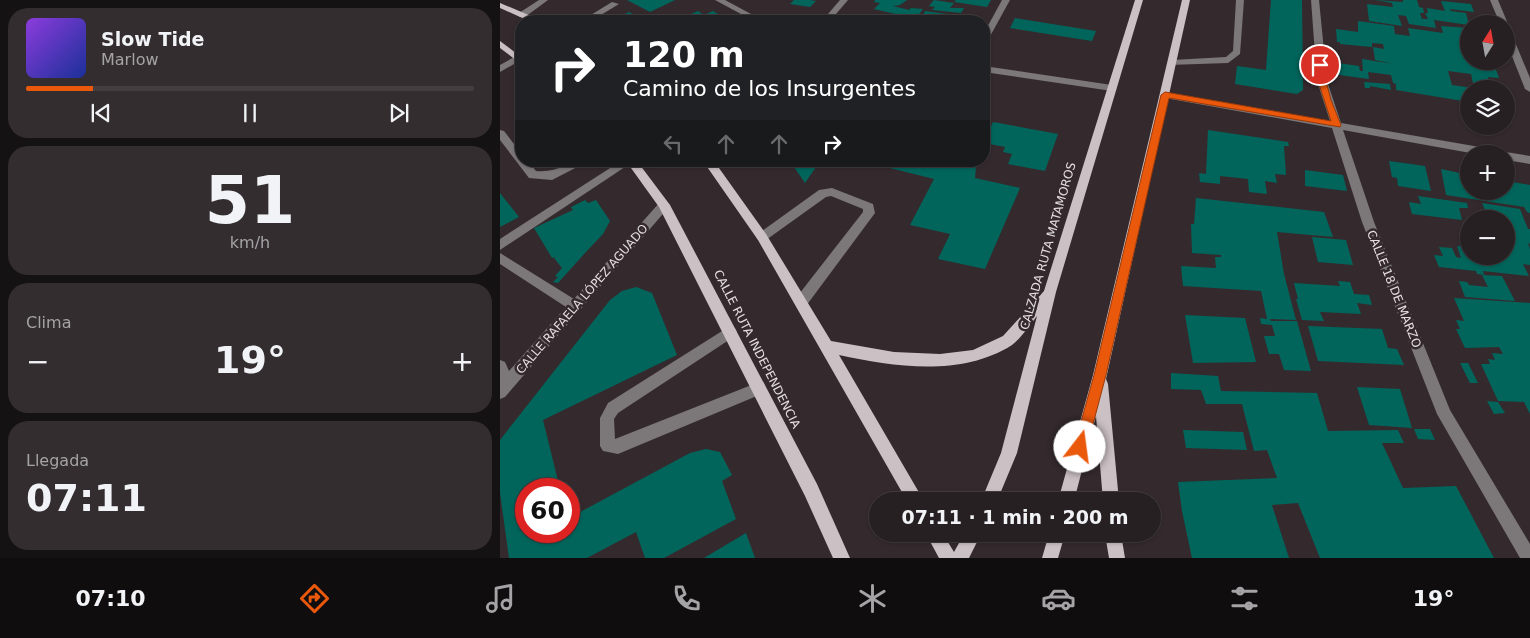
<!DOCTYPE html>
<html lang="es">
<meta charset="utf-8">
<style>
:root{--surface:#272022;--page:#332d2f;--text:#f1f3f6;--muted:#a4a3a5;--line:#433e40;--accent:#ea580c}
body{margin:0;font-family:"DejaVu Sans",sans-serif;background:var(--page);color:var(--text);height:100vh;display:flex;flex-direction:column;font-size:19px;white-space:nowrap}
*{box-sizing:border-box;margin:0}
p{font-size:16px;color:var(--muted)}
.icon{flex:none;width:28px;height:28px;fill:none;stroke:currentColor;stroke-width:2;stroke-linecap:round;stroke-linejoin:round}
.map{position:relative;flex:1;overflow:hidden}
.side{display:flex;flex-direction:column;gap:8px;padding:8px;background:#151213;width:500px}
.side>*{flex:none}
.top-card{position:absolute;left:15px;top:15px;width:475px;height:152px;border-radius:20px;box-shadow:0 1px 4px #0004,0 0 0 1px var(--line);background:#202124;color:#fff;overflow:hidden}
.needle{width:32px;rotate:11deg}
.fabs{position:absolute;left:960px;top:15px;display:grid;gap:10px}
.fabs a{display:grid;place-items:center;width:55px;height:55px;border-radius:50%;background:var(--surface);box-shadow:0 1px 4px #0004,0 0 0 1px var(--line);font-size:25px}
.speed{position:absolute;left:15px;top:478px;display:flex;gap:10px;font-size:25px;font-weight:700;text-align:center}
.speed>*{display:grid;place-content:center;width:65px;height:65px;border-radius:50%;background:var(--surface);box-shadow:0 1px 4px #0004,0 0 0 1px var(--line);line-height:1}
.speed .limit{border:8px solid #d22;background:#fff;color:#111}
.pin{position:absolute;display:grid;place-items:center;width:42px;height:42px;color:#fff;margin:-21px;border:2px solid #fff;border-radius:50%;box-shadow:0 1px 5px #0007}
.me{position:absolute;width:55px;margin:-28px;rotate:15deg;stroke-linejoin:round;filter:drop-shadow(0 0 4px #0008)}
.turn{display:flex;align-items:center;gap:18px;height:105px;padding:0 25px;font-size:22px}
.turn .icon{width:65px;height:65px;stroke-width:2.5}
.turn b{display:block;font-size:35px;line-height:42px}
.lanes{display:flex;align-items:center;height:48px;padding:0 25px;background:#0003;justify-content:center;gap:25px;direction:ltr}
.lanes .off{opacity:.35}
.big{font-size:38px;font-weight:700;line-height:1.1}
.side .tile{flex:1;display:flex;flex-direction:column;justify-content:center;gap:8px;min-width:0;padding:0 18px;border-radius:20px;background:var(--page)}
.side .dial{align-items:center;gap:0}
.dial b{font-size:65px;line-height:1}
.song{display:flex;align-items:center;gap:15px}
.cover{width:60px;height:60px;border-radius:8px;background:linear-gradient(135deg,hsl(270 70% 55%),hsl(230 70% 35%))}
.played{height:5px;border-radius:2px;background:linear-gradient(90deg,var(--accent) 15%,var(--line) 15%)}
.keys{display:flex;justify-content:space-around;direction:ltr}
.heat{display:flex;justify-content:space-between;align-items:center;font-size:28px;direction:ltr}
.trip{position:absolute;left:369px;top:492px;width:292px;height:50px;border-radius:25px;background:var(--surface);box-shadow:0 1px 4px #0004,0 0 0 1px var(--line);font-weight:700;line-height:50px;text-align:center}
.tab-bar{display:flex;height:80px;justify-content:space-around;align-items:center;background:#100d0e;color:var(--muted)}
.tab-bar .icon{width:35px;height:35px}
.tab-bar .on{color:var(--accent)}
.tab-bar b{font-size:22px;color:var(--text)}
main{display:flex;flex:1;min-height:0}
.map>svg:first-child{display:block}
.building{fill:#01655b}
.lines{fill:none;stroke-linecap:round;stroke-linejoin:round}
.minor{fill:#7c7779;fill-rule:evenodd}
.major{fill:#cbc0c4;fill-rule:evenodd}
.route{fill:#ea580c;stroke:#983908}
.labels{text-anchor:middle;stroke-width:5;stroke-linejoin:round;paint-order:stroke}
.street-label{font-size:12px;fill:#e4dee1;stroke:#342a2e}
</style>
<main>
<section class="side">
<div class="tile">
<div class="song"><i class="cover"></i><div><b>Slow Tide</b><p>Marlow</p></div></div>
<div class="played"></div>
<div class="keys"><svg class="icon" aria-label="previous" viewBox="0 0 24 24"><path d="M18 5L8 12l10 7zM5 5v14"/></svg><svg class="icon" aria-label="pause" viewBox="0 0 24 24"><path d="M8 5v14M16 5v14"/></svg><svg class="icon" aria-label="next" viewBox="0 0 24 24"><path d="M6 5l10 7-10 7zM19 5v14"/></svg></div>
</div>
<div class="tile dial"><b>51</b><p>km/h</p></div>
<div class="tile"><p>Clima</p>
<div class="heat"><a>−</a><b class="big">19°</b><a>+</a></div>
</div>
<div class="tile"><p>Llegada</p><b class="big">07:11</b></div>
</section>
<div class="map">
<svg width="1030" height="558" viewBox="0 0 1030 558">
<rect width="100%" height="100%" fill="#342a2e"/>
<!-- building -->
<g class="building">
<path d="M127 0H175L150 12Z"/>
<path d="M294 0H310L316 1 310 7 290 4Z"/>
<path d="M375 0H407L400 5 393 6 409 10 411 8 423 9 414 21H364L371 14 402 19 404 16 374 9 380 3 374 2Z"/>
<path d="M434 0 454 3 450 8H464L461 13 432 10 435 7 429 6Z"/>
<path d="M456 0H491L487 7 454 2Z"/>
<path d="M771 0H802L803 90 797 94 735 84 737 66 766 70Z"/>
<path d="M875 0 903 2V0H917L919 7 923 8 924 13H920L922 19H928L925 13H928L927 8 945 11 941 1 971 4 974 12 950 9 951 11 966 13 969 25 934 20 936 28 909 24 906 16 898 15 902 26 869 21 867 4 893 7 892 3Z"/>
<path d="M198 11 204 15 213 11 230 21H202L197 18 190 21 180 19Z"/>
<path d="M425 11 447 14 445 18 423 15Z"/>
<path d="M129 12 135 15 122 21H110Z"/>
<path d="M515 18 596 31 592 41 510 28Z"/>
<path d="M858 21 894 26 895 34 910 36 908 28 943 33 941 26 969 28V61H993L999 78 988 77 991 85 973 83 971 74 948 71 952 85 973 88 969 89V102L896 90V84L893 83 891 75 868 72 869 79 839 75 838 63 859 66 860 71H863L862 59 894 64 875 60 873 47 884 49 883 44 872 43V47L840 44V42H837L836 29 858 32Z"/>
<path d="M864 82 890 84 891 90 870 86V88H865Z"/>
<path d="M493 122 558 134 545 171 508 164 512 154 503 152 505 147 484 143Z"/>
<path d="M708 130 788 142 789 146H784L786 175 775 174 777 183 765 181 767 194 749 192 748 179 720 176V184L700 182 699 173 706 174Z"/>
<path d="M290 161H320L305 183Z"/>
<path d="M362 161H451L476 167 475 178 520 188 485 269 438 259 450 234 410 225 434 179Z"/>
<path d="M889 161 925 166 931 191 898 186 897 178 892 177Z"/>
<path d="M941 169 969 175V191H1006V181L1030 185V213L1027 212 1024 207 946 195Z"/>
<path d="M805 170 843 175 847 191 805 186Z"/>
<path d="M0 193 19 217 0 227Z"/>
<path d="M918 196 967 203 968 208H959L962 220 912 214 909 202 921 204Z"/>
<path d="M696 198 824 212 833 237 777 232 784 274 796 320 770 319 771 321H797L811 371 784 370 779 354H769L764 336H775L772 325 761 324 760 318 767 319 761 291 683 286 681 266 716 268 715 257H721V255L692 253 691 224H694Z"/>
<path d="M85 200 88 203 96 200 110 221 103 234 85 253 58 283 53 282 58 277 55 276 62 268 54 258 56 257 52 258 34 228 73 210 71 207Z"/>
<path d="M982 203 1020 209 1028 229H1030V244L1028 243 1030 249V265L1023 264 1029 276 983 271 984 275 977 274 976 271 939 267 934 255 943 256 939 247 952 248 956 257 961 258 957 246 969 247V256H1006V219H989Z"/>
<path d="M812 237 846 240 853 265 818 262Z"/>
<path d="M982 275 1002 276 1015 301 965 297 959 281 967 282 969 285 988 287Z"/>
<path d="M838 281 850 282 854 294 869 295 872 305 857 303 861 314 820 312 824 321 802 320 796 299H798L794 283 840 286Z"/>
<path d="M136 287 152 293 177 355 43 420 60 489H26V531H69V518L190 453 206 449 220 452 232 475 222 481 236 519 164 558H145L136 532 87 558H9L0 493V440L110 300 122 291Z"/>
<path d="M954 298 1030 303V414L1024 402 998 401 981 364H990L988 359 995 360 992 353 1003 354 999 347 965 348 956 329H960L956 320 964 321Z"/>
<path d="M685 315 745 318 756 362 693 363Z"/>
<path d="M808 326 882 329 888 348 897 349 904 365 818 361Z"/>
<path d="M960 363H968L978 383H970Z"/>
<path d="M671 373 718 376 721 391 817 393 828 431 898 430 904 443H882L903 488 956 486 994 558H820L798 503 772 505 789 558H692L682 511 678 482 777 478 767 450 754 451 742 404H706L701 390 671 389Z"/>
<path d="M857 387 900 389 912 428 869 425Z"/>
<path d="M987 401 998 402 1005 413 994 414Z"/>
<path d="M914 429H930L935 440 918 439Z"/>
<path d="M683 430 743 432 747 450 686 448Z"/>
<path d="M246 533 255 558H204Z"/>
</g>
<g class="lines">
<!-- minor -->
<g class="minor">
<path d="M39 0H48L25 17H19V13Z"/>
<path d="M215 0H225L264 21H254Z"/>
<path d="M340 0H348L330 21H322Z"/>
<path d="M502 0H510L488 40 484 43V33Z"/>
<path d="M736 0H744L740 54 728 63 669 65V61L672 60 726 57 733 51Z"/>
<path d="M811 0H819L827 81 841 123 997 150 1002 154 1006 152 1030 156V164L1006 160V154H976L843 130 874 222 950 410 1030 544V558H1020L937 414 862 222 832 128 665 98 660 95 665 92 830 121 817 81Z"/>
<path d="M990 0H998L1008 24 1007 26 1006 24H1000Z"/>
<path d="M112 2 119 4 91 21H81Z"/>
<path d="M1006 27 1010 30 1030 78V92L1025 89 1006 41Z"/>
<path d="M16 56H21V60L0 72V65Z"/>
<path d="M484 66 612 85 617 88 612 91 484 72Z"/>
<path d="M0 130 4 131 21 153V161H28L36 171C58 173 68 161 89 161L52 180 29 178 0 140Z"/>
<path d="M121 161H134L0 250V239Z"/>
<path d="M332 188 373 204 375 213 306 306 301 307 296 306 295 302 296 298 363 212V209L331 196 326 197 266 240H258L256 237 258 234 319 190Z"/>
<path d="M164 201 170 205 168 208 5 397 0 399V360L5 362 9 371 66 307 0 264V253L74 299 160 202Z"/>
<path d="M230 326 235 328 237 332 235 336 118 413 114 419 115 439 259 382 264 383 266 388 264 393 118 454 103 451 100 446V418L108 403Z"/>
</g>
<!-- major -->
<g class="major">
<path d="M635 0H643L556 292 517 453 497 501H481L501 453 537 316C530 325 521 338 512 345 462 377 394 367 339 355L424 501H407L258 240 203 161H214L266 234 331 341 394 352 440 354 473 350 503 336 544 291Z"/>
<path d="M682 0H690L606 379 608 384 619 501H603L596 416 574 501H558L593 375Z"/>
<path d="M0 3 38 19 39 21H29L0 8Z"/>
<path d="M0 41 21 57V64L0 48Z"/>
<path d="M126 161H137L170 205 317 484 350 558H333L305 496 159 207Z"/>
<path d="M426 534H443L454 552 464 534H481L469 558H439Z"/>
<path d="M549 534H565L558 558H542Z"/>
<path d="M605 534H621L625 558H609Z"/>
</g>
</g>
<!-- route -->
<path class="route" d="M820 62 825 65 826 81 831 100 841 125 840 127 669 98 606 375 587 447 585 452 580 454 576 452 574 447 594 375 661 95 665 92 831 121 818 81 816 65Z"/>
<g class="labels">
<!-- street labels -->
<g class="street-label">
<text transform="translate(548 246) rotate(-74)" y="4">CALZADA RUTA MATAMOROS</text>
<text transform="translate(894 289) rotate(68)" y="4">CALLE 18 DE MARZO</text>
<text transform="translate(82 299) rotate(-49)" y="4">CALLE RAFAELA LÓPEZ AGUADO</text>
<text transform="translate(257 349) rotate(63)" y="4">CALLE RUTA INDEPENDENCIA</text>
</g>
</g>
</svg>
<div class="fabs">
<a><svg class="needle" viewBox="-14 -14 28 28"><path d="M0-13l5 13h-10z" fill="#e53935"/><path d="M0 13l5-13h-10z" fill="#a4a3a5"/></svg></a>
<a><svg class="icon" aria-label="layers" viewBox="0 0 24 24"><path d="M12 4l9 5-9 5-9-5zM3 14l9 5 9-5"/></svg></a>
<a>+</a>
<a>−</a>
</div>
<div class="speed"><div class="limit">60</div></div>
<div class="pin" style="left:820px;top:65px;background:#d93025"><svg class="icon" aria-label="arrive" viewBox="0 0 24 24"><path d="M6 21V4h12l-3 4 3 4H6"/></svg></div>
<svg class="me" style="left:580px;top:447px" viewBox="-20 -20 40 40"><circle r="19" fill="#fff"/><path d="M0-13L10 11 0 6-10 11z" fill="#ea580c"/></svg>
<div class="trip">07:11 · 1 min · 200 m</div>
<div class="top-card">
<div class="turn"><svg class="icon" aria-label="right" viewBox="0 0 24 24"><path d="M7 20v-9h11M14 6l5 5-5 5"/></svg><div><b>120 m</b>Camino de los Insurgentes</div></div>
<div class="lanes"><svg class="icon off" aria-label="left" viewBox="0 0 24 24"><path d="M17 20v-9H6M10 6l-5 5 5 5"/></svg><svg class="icon off" aria-label="ahead" viewBox="0 0 24 24"><path d="M12 20V5M6 11l6-6 6 6"/></svg><svg class="icon off" aria-label="ahead" viewBox="0 0 24 24"><path d="M12 20V5M6 11l6-6 6 6"/></svg><svg class="icon" aria-label="right" viewBox="0 0 24 24"><path d="M7 20v-9h11M14 6l5 5-5 5"/></svg></div>
</div>
</div>
</main>
<nav class="tab-bar">
<b>07:10</b>
<svg class="icon on" aria-label="directions" viewBox="0 0 24 24"><path d="M12 3l9 9-9 9-9-9zM9 14v-3h6M13 9l2 2-2 2"/></svg>
<svg class="icon" aria-label="music" viewBox="0 0 24 24"><path d="M9 18V5l10-2v13"/><circle cx="6" cy="18" r="3"/><circle cx="16" cy="16" r="3"/></svg>
<svg class="icon" aria-label="phone" viewBox="0 0 24 24"><path d="M5 4h4l2 5-3 2q2 4 5 5l2-3 5 2v4C11 20 4 13 5 4z"/></svg>
<svg class="icon" aria-label="climate" viewBox="0 0 24 24"><path d="M12 3v18M4 7l16 10M4 17L20 7"/></svg>
<svg class="icon" aria-label="car" viewBox="0 0 24 24"><path d="M5 17H2v-5l4-1 3-4h7l3 4 3 1v5h-3M9 17h6M6 11h13"/><circle cx="7" cy="17" r="2"/><circle cx="17" cy="17" r="2"/></svg>
<svg class="icon" aria-label="filters" viewBox="0 0 24 24"><path d="M4 7h16M4 17h16"/><circle cx="9" cy="7" r="2"/><circle cx="15" cy="17" r="2"/></svg>
<b>19°</b>
</nav>
